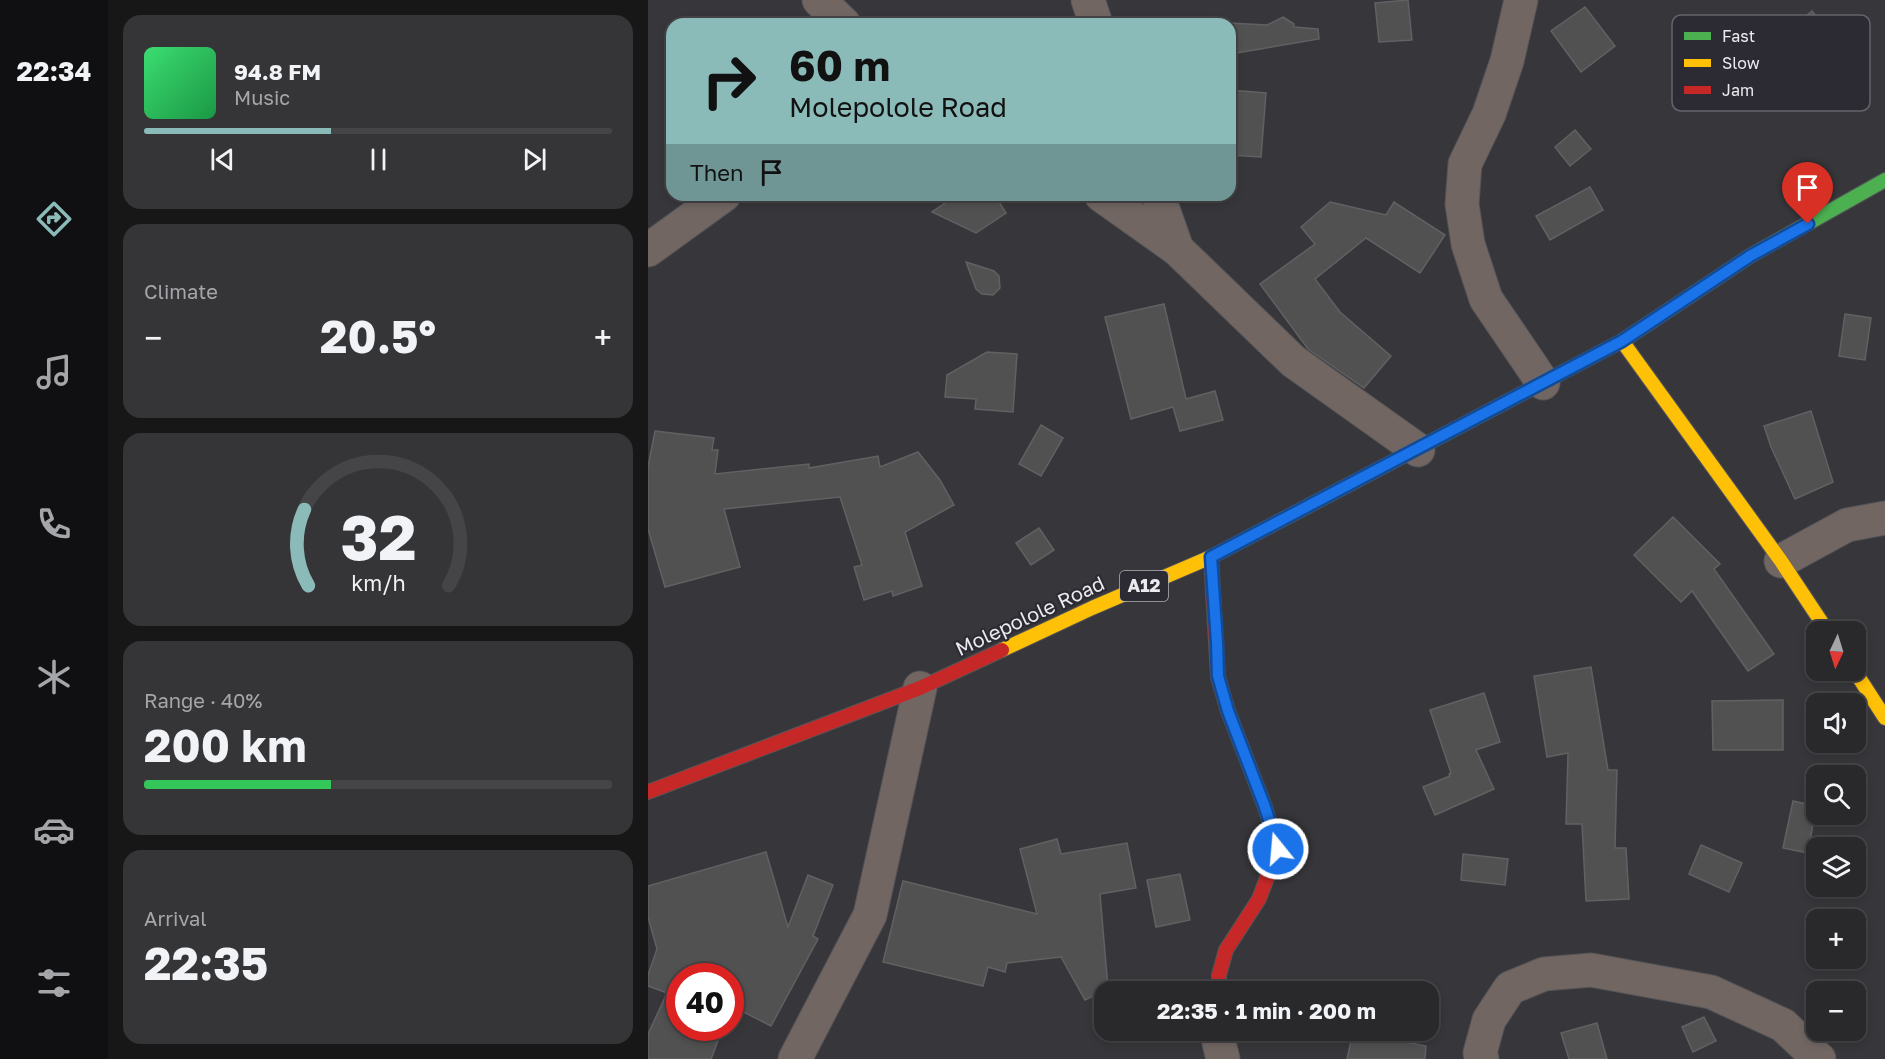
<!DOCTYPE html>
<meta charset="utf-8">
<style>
:root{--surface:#29292c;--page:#353538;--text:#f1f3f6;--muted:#a5a6a9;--line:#454548;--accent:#8bbbb9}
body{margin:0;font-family:"Golos Text",sans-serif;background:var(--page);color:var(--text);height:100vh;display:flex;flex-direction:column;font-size:22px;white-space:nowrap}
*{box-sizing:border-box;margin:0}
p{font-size:20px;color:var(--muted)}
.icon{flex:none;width:33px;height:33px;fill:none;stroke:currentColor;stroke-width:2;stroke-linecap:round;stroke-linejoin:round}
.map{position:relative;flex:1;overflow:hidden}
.panel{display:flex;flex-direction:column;gap:15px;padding:15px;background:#171718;width:540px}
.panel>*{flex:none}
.hud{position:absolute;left:18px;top:18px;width:570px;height:183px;border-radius:18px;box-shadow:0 3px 9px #0003,0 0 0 2px var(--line);background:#8bbbb9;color:#111;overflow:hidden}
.needle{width:39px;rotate:184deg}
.controls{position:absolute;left:1158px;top:621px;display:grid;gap:12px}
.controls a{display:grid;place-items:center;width:60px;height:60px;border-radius:12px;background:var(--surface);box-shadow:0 3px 9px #0003,0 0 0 2px var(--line);font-size:30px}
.speed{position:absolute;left:18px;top:963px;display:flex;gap:12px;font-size:30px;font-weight:700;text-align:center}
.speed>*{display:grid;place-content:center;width:78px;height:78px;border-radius:50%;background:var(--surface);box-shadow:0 3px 9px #0003,0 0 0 2px var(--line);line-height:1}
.speed .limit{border:9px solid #d22;background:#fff;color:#111}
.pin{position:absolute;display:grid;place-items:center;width:51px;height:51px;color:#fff;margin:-62px -26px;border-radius:50% 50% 50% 0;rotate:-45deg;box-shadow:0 0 6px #0007}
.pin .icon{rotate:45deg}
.me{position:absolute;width:66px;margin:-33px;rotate:343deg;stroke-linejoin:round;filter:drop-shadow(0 0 4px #0008)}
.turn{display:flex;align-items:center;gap:21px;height:126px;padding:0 24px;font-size:27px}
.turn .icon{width:78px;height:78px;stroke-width:2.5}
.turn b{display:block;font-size:42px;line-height:51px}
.then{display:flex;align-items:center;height:57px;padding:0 24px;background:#0003;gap:12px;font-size:22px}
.big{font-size:45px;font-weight:700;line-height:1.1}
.panel .widget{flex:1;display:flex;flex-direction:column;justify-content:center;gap:9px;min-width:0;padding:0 21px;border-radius:18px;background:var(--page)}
.panel .dial{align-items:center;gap:0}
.dial svg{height:156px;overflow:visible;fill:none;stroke:var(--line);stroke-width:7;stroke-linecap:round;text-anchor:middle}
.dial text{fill:var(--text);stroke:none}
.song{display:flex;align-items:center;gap:18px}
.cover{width:72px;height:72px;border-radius:9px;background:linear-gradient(135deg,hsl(140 70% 55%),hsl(140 70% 35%))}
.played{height:6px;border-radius:3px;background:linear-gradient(90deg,var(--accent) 40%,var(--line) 40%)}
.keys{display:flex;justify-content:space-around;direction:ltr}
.heat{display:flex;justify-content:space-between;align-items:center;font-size:33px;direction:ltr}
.charge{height:9px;border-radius:4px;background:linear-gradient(90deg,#34c759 40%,var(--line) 0)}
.trip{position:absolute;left:446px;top:981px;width:345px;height:60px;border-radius:18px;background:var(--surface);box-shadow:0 3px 9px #0003,0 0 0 2px var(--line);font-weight:700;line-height:60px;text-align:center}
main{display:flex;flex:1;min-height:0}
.tab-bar{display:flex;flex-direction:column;width:108px;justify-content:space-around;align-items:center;background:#101012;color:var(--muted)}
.tab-bar .icon{width:42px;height:42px}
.tab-bar .active{color:var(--accent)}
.tab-bar b{font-size:27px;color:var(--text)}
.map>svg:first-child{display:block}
.building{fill:#525152;stroke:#616062;stroke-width:1.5}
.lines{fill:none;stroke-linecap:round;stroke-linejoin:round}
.street-casing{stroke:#545457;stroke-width:35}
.fast-casing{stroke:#545457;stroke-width:16}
.slow-casing{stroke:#545457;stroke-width:16}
.jam-casing{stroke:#545457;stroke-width:16}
.street{stroke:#716662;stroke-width:33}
.fast{stroke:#4caf50;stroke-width:14}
.slow{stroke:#ffc107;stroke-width:14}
.jam{stroke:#c62828;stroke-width:14}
.route-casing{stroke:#114b97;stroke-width:15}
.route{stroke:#1a73e8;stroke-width:10}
.labels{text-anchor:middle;stroke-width:4.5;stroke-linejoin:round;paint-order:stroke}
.shield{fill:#2c2b33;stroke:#b1b1b7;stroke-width:1.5}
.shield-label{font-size:18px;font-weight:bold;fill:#eaeaef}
.street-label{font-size:20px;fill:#eaeaef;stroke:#2c2b33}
.key{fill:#2c2b33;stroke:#65646b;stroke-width:1.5}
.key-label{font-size:16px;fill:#eaeaef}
</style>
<main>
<nav class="tab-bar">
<b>22:34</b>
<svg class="icon active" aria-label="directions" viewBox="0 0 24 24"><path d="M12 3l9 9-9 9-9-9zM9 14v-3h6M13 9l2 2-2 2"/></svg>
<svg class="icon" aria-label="music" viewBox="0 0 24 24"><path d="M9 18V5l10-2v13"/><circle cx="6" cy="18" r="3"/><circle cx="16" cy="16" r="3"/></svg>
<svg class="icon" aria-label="phone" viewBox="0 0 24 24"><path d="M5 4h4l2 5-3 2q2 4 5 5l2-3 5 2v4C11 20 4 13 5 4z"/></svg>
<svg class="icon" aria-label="climate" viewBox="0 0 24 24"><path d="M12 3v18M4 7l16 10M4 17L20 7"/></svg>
<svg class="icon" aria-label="car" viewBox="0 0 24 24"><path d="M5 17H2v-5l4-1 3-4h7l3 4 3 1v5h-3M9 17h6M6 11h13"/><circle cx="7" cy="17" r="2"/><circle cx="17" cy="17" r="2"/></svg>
<svg class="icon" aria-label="filters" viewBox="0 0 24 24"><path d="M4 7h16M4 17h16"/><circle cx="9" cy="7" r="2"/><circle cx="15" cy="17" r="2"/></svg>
</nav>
<section class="panel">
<div class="widget">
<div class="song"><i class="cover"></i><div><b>94.8 FM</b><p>Music</p></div></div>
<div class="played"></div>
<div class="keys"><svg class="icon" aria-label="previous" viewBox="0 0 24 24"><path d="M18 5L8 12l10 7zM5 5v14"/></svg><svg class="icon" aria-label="pause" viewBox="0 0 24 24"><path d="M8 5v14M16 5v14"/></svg><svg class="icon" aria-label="next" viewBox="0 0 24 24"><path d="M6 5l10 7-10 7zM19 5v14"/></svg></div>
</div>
<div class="widget"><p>Climate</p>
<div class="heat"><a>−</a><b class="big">20.5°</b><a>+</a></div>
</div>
<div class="widget dial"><svg viewBox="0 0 100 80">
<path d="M14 69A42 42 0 1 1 86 69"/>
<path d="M14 69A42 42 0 0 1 12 30" stroke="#8bbbb9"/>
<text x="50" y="56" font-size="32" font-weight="700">32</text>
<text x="50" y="72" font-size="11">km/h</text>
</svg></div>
<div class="widget"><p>Range · 40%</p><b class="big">200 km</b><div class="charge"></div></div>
<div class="widget"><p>Arrival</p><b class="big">22:35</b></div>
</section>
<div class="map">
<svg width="1237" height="1059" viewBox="0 0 1237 1059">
<rect width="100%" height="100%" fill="#37373b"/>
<!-- building -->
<g class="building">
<path d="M760 0 764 40 731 42 727 3Z"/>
<path d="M937 7 967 46 933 72 903 31Z"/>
<path d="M1164 11 1182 34 1109 65 1105 58Z"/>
<path d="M635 17 646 24V27L670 29 671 39 582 54V23L619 25Z"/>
<path d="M582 90 618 93 613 157 582 155Z"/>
<path d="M927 130 943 149 922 166 907 147Z"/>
<path d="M942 187 955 210 902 240 888 216Z"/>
<path d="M309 195H347L358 213 328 233 284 212Z"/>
<path d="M682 202 738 215 746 202 797 235 772 273 718 238 667 279 692 312 743 356 716 388 660 349 612 284 667 244 653 227Z"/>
<path d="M318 262 346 271 351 276 352 288 345 295 334 294 328 289Z"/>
<path d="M516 304 538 399 567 391 575 420 532 431 525 407 483 419 457 317Z"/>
<path d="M1197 314 1223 318 1217 360 1191 356Z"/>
<path d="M339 352 369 354 365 412 327 409 328 399 297 397 299 375Z"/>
<path d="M1163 411 1185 482 1147 499 1123 447 1116 426Z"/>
<path d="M393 425 415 438 393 476 371 464Z"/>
<path d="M7 431 66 438 64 450H70L67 474 161 464V468L230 456 232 467 270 452 292 480 306 505 257 532 274 586 245 596 244 591 216 600 206 567 214 565 192 497 76 509 92 567 17 587 0 529V467Z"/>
<path d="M1025 517 1072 564 1066 569 1126 654 1100 671 1044 591 1033 602 986 555Z"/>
<path d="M391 528 406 550 383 565 368 543Z"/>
<path d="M943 667 960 770H969L967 848H978L981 899 938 901 934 824H918L920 753 899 757 886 676Z"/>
<path d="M836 693 852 742 828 750 846 789 787 815 775 787 802 776 801 774 803 773 782 710Z"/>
<path d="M1135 700V750H1065L1064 701Z"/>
<path d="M1145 801 1168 806 1160 853 1135 848Z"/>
<path d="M409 839 413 854 479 843 488 888 452 894 460 988 437 1000 413 957 359 963 357 972 340 967 335 986 235 962 255 881 389 914 372 849Z"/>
<path d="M1053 845 1094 863 1081 892 1041 874Z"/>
<path d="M118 852 140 927 160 875 185 885 165 936 170 939 123 1026 82 1005V976H32V1028H75L63 1059H0V1034L19 993 0 986V975L9 949 0 917V886Z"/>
<path d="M815 854 860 859 857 885 813 880Z"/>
<path d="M532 874 542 920 508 927 499 880Z"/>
<path d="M1056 1017 1068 1041 1045 1052 1034 1027Z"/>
<path d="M949 1023 959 1059H921L913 1033Z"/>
<path d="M705 1032 778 1046 777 1059H699Z"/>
</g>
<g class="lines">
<!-- street casing -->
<g class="street-casing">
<g id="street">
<path d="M171 0 196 24"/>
<path d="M440 0 448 24"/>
<path d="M873 0 859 61 841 114 817 164 814 204 820 244 838 299 895 383"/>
<path d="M453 195 529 249 645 361 770 450"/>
<path d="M510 195 529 249"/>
<path d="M0 250 76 195"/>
<path d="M1133 561 1199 525 1237 518"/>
<path d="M571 1030V1043L575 1059"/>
<path d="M147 1059 222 915 272 688"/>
<path d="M834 1059 832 1053 841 1020 862 988 896 974 943 970 1063 992 1135 1025 1171 1059"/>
</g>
</g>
<!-- fast casing -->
<g class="fast-casing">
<path id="fast" d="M763 452 974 341 1102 256 1237 180"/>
</g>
<!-- slow casing -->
<g class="slow-casing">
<g id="slow">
<path d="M974 341 1133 561 1180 632"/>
<path d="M354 650 444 608 563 557 763 452"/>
<path d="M1206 670 1237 718"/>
</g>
</g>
<!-- jam casing -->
<g class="jam-casing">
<g id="jam">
<path d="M563 557 570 677 580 711 617 807 630 849 611 899 578 950 571 975V992"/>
<path d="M0 792 272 688 354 650"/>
</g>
</g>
<!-- street -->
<use href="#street" class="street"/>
<!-- fast -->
<use href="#fast" class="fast"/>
<!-- slow -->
<use href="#slow" class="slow"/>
<!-- jam -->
<use href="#jam" class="jam"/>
</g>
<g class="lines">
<!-- route casing -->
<g class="route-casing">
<path id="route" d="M630 849 617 807 580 711 570 676 569 642 563 557 974 341 1102 256 1160 224"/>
</g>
<!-- route -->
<use href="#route" class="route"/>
</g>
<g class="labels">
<!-- shield labels -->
<rect class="shield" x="472" y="571" width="48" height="30" rx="4.5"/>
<g class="shield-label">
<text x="496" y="592">A12</text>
</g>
<!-- street labels -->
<g class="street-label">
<text transform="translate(382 616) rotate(-25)" y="7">Molepolole Road</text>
</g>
</g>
<!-- legend -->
<rect x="1024" y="15" width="198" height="96" rx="9" class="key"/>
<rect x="1036" y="32" width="27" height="8" fill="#4caf50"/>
<rect x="1036" y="59" width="27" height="8" fill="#ffc107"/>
<rect x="1036" y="86" width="27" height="8" fill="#c62828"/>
<g class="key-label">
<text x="1074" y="42">Fast</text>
<text x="1074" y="69">Slow</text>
<text x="1074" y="96">Jam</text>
</g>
</svg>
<div class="controls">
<a><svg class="needle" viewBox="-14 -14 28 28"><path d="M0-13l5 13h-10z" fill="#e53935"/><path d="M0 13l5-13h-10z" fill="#a5a6a9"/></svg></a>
<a><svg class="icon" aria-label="sound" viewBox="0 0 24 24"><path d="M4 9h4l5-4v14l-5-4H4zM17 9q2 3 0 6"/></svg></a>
<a><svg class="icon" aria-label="search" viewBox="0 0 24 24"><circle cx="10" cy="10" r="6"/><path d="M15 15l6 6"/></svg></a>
<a><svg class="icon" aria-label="layers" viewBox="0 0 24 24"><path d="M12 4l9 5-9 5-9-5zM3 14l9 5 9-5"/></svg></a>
<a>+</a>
<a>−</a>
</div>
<div class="speed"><div class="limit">40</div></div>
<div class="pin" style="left:1160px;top:224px;background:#d93025"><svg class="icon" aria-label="arrive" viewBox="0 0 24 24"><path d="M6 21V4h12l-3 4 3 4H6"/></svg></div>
<svg class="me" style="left:630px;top:849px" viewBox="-20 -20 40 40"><circle r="17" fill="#1a73e8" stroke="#fff" stroke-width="3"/><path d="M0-11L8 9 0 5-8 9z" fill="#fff"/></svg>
<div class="trip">22:35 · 1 min · 200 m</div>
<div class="hud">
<div class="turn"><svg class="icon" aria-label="right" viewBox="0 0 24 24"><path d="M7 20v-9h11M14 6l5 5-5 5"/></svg><div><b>60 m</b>Molepolole Road</div></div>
<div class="then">Then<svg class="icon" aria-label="arrive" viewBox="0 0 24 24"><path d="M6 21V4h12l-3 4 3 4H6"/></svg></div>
</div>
</div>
</main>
